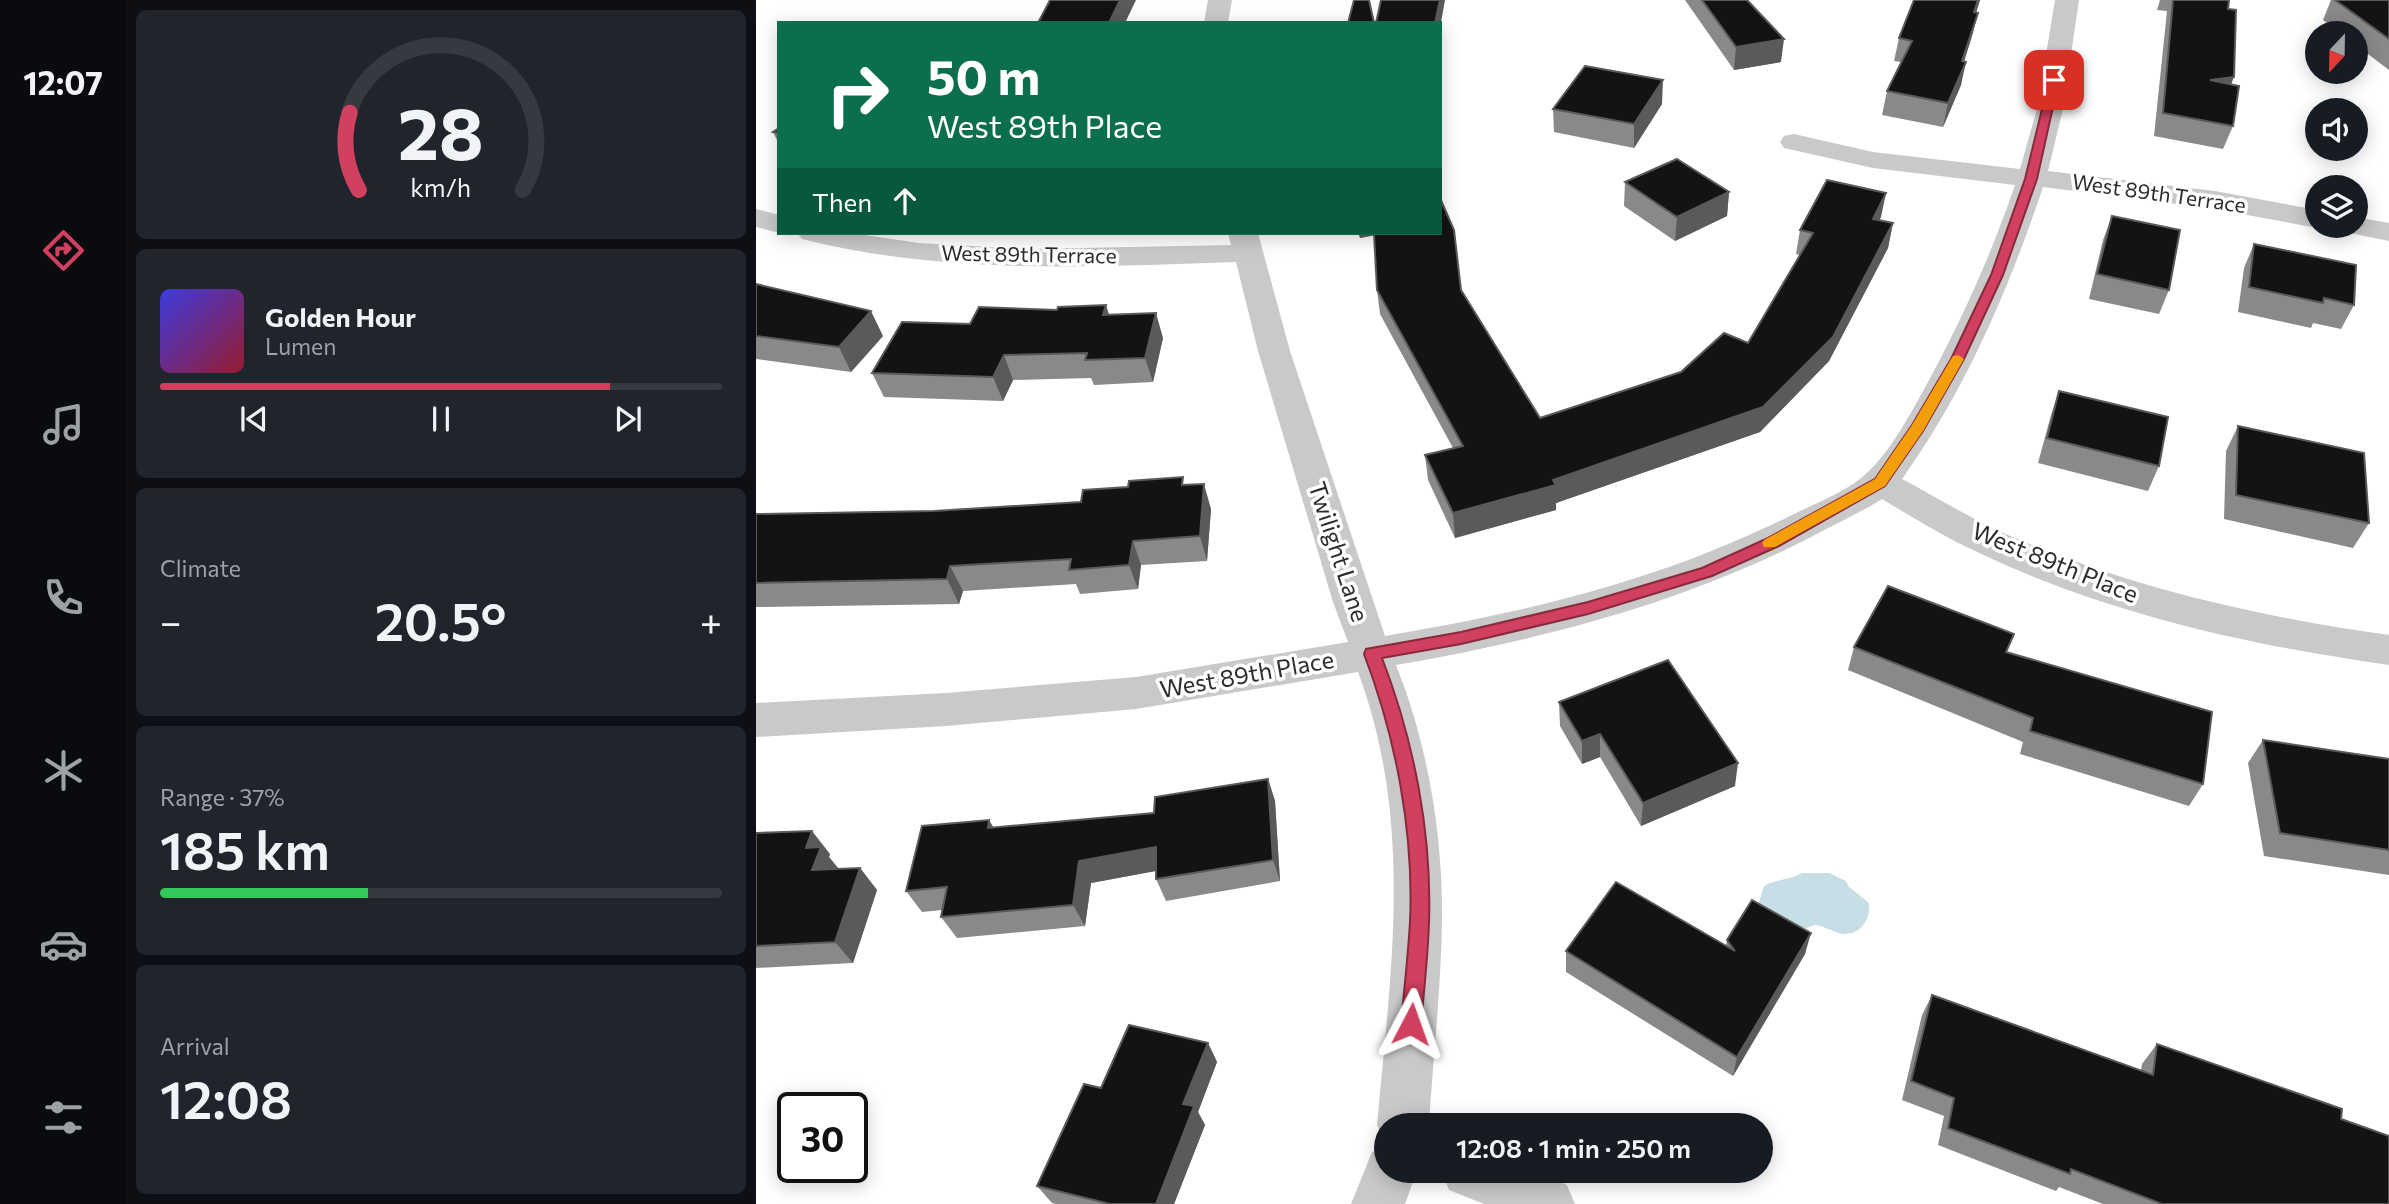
<!DOCTYPE html>
<meta charset="utf-8">
<style>
:root{--surface:#171b24;--page:#20242c;--text:#f1f3f6;--muted:#9ea1a6;--line:#363941;--accent:#d1405e}
body{margin:0;font-family:Commissioner,sans-serif;background:var(--page);color:var(--text);height:100vh;display:flex;flex-direction:column;font-size:26px;white-space:nowrap}
*{box-sizing:border-box;margin:0}
p{font-size:23px;color:var(--muted)}
.icon{flex:none;width:38px;height:38px;fill:none;stroke:currentColor;stroke-width:2;stroke-linecap:round;stroke-linejoin:round}
.map{position:relative;flex:1;overflow:hidden}
.sheet{display:flex;flex-direction:column;gap:10px;padding:10px;background:#0d0f14;width:630px}
.sheet>*{flex:none}
.banner{position:absolute;left:21px;top:21px;width:665px;height:214px;border-radius:0px;box-shadow:0 4px 18px #0003;background:#0b6e4f;color:#fff;overflow:hidden}
.needle{width:46px;rotate:202deg}
.fabs{position:absolute;left:1549px;top:21px;display:grid;gap:14px}
.fabs a{display:grid;place-items:center;width:63px;height:63px;border-radius:50%;background:var(--surface);box-shadow:0 4px 18px #0003;font-size:35px}
.speed{position:absolute;left:21px;top:1092px;display:flex;gap:14px;font-size:35px;font-weight:700;text-align:center}
.speed>*{display:grid;place-content:center;width:91px;height:91px;border-radius:50%;background:var(--surface);box-shadow:0 4px 18px #0003;line-height:1}
.speed .limit{border:4px solid #111;border-radius:10px;background:#fff;color:#111}
.pin{position:absolute;display:grid;place-items:center;width:60px;height:60px;color:#fff;margin:-30px;border-radius:14px;box-shadow:0 4px 10px #0006}
.me{position:absolute;width:77px;margin:-38px;rotate:4deg;stroke-linejoin:round;filter:drop-shadow(0 0 5px #0008)}
.turn{display:flex;align-items:center;gap:24px;height:147px;padding:0 35px;font-size:32px}
.turn .icon{width:91px;height:91px;stroke-width:2.5}
.turn b{display:block;font-size:49px;line-height:60px}
.then{display:flex;align-items:center;height:66px;padding:0 35px;background:#0003;gap:14px;font-size:26px}
.big{font-size:52px;font-weight:600;line-height:1.1}
.sheet .card{flex:1;display:flex;flex-direction:column;justify-content:center;gap:10px;min-width:0;padding:0 24px;border-radius:10px;background:var(--page)}
.sheet .dial{align-items:center;gap:0}
.dial svg{height:182px;overflow:visible;fill:none;stroke:var(--line);stroke-width:7;stroke-linecap:round;text-anchor:middle}
.dial text{fill:var(--text);stroke:none}
.song{display:flex;align-items:center;gap:21px}
.cover{width:84px;height:84px;border-radius:10px;background:linear-gradient(135deg,hsl(240 70% 55%),hsl(350 70% 35%))}
.played{height:7px;border-radius:4px;background:linear-gradient(90deg,var(--accent) 80%,var(--line) 80%)}
.keys{display:flex;justify-content:space-around;direction:ltr}
.heat{display:flex;justify-content:space-between;align-items:center;font-size:38px;direction:ltr}
.charge{height:10px;border-radius:5px;background:linear-gradient(90deg,#34c759 37%,var(--line) 0)}
.trip{position:absolute;left:618px;top:1113px;width:399px;height:70px;border-radius:35px;background:var(--surface);box-shadow:0 4px 18px #0003;font-weight:600;line-height:70px;text-align:center}
main{display:flex;flex:1;min-height:0}
.dock{display:flex;flex-direction:column;width:126px;justify-content:space-around;align-items:center;background:#090b0e;color:var(--muted)}
.dock .icon{width:49px;height:49px}
.dock .selected{color:var(--accent)}
.dock b{font-size:32px;color:var(--text)}
.map>svg:first-child{display:block}
.water{fill:#c8dee6}
.lines{fill:none;stroke-linecap:round;stroke-linejoin:round}
.street{fill:#c9c9c9;fill-rule:evenodd}
.wall{fill:#898989}
.shaded-wall{fill:#5a5a5a}
.building{fill:#131313;stroke:#5a5a5a;stroke-width:2}
.route{fill:#d1405e;stroke:#882a3d;stroke-width:2}
.slow{fill:#f59e0b}
.labels{text-anchor:middle;stroke-width:7;stroke-linejoin:round;paint-order:stroke}
.far-street-label{font-size:21px;fill:#2c2c2c;stroke:#fff}
.street-label{font-size:24px;fill:#2c2c2c;stroke:#fff}
</style>
<main>
<nav class="dock">
<b>12:07</b>
<svg class="icon selected" aria-label="directions" viewBox="0 0 24 24"><path d="M12 3l9 9-9 9-9-9zM9 14v-3h6M13 9l2 2-2 2"/></svg>
<svg class="icon" aria-label="music" viewBox="0 0 24 24"><path d="M9 18V5l10-2v13"/><circle cx="6" cy="18" r="3"/><circle cx="16" cy="16" r="3"/></svg>
<svg class="icon" aria-label="phone" viewBox="0 0 24 24"><path d="M5 4h4l2 5-3 2q2 4 5 5l2-3 5 2v4C11 20 4 13 5 4z"/></svg>
<svg class="icon" aria-label="climate" viewBox="0 0 24 24"><path d="M12 3v18M4 7l16 10M4 17L20 7"/></svg>
<svg class="icon" aria-label="car" viewBox="0 0 24 24"><path d="M5 17H2v-5l4-1 3-4h7l3 4 3 1v5h-3M9 17h6M6 11h13"/><circle cx="7" cy="17" r="2"/><circle cx="17" cy="17" r="2"/></svg>
<svg class="icon" aria-label="filters" viewBox="0 0 24 24"><path d="M4 7h16M4 17h16"/><circle cx="9" cy="7" r="2"/><circle cx="15" cy="17" r="2"/></svg>
</nav>
<section class="sheet">
<div class="card dial"><svg viewBox="0 0 100 80">
<path d="M14 69A42 42 0 1 1 86 69"/>
<path d="M14 69A42 42 0 0 1 10 35" stroke="#d1405e"/>
<text x="50" y="56" font-size="32" font-weight="700">28</text>
<text x="50" y="72" font-size="11">km/h</text>
</svg></div>
<div class="card">
<div class="song"><i class="cover"></i><div><b>Golden Hour</b><p>Lumen</p></div></div>
<div class="played"></div>
<div class="keys"><svg class="icon" aria-label="previous" viewBox="0 0 24 24"><path d="M18 5L8 12l10 7zM5 5v14"/></svg><svg class="icon" aria-label="pause" viewBox="0 0 24 24"><path d="M8 5v14M16 5v14"/></svg><svg class="icon" aria-label="next" viewBox="0 0 24 24"><path d="M6 5l10 7-10 7zM19 5v14"/></svg></div>
</div>
<div class="card"><p>Climate</p>
<div class="heat"><a>−</a><b class="big">20.5°</b><a>+</a></div>
</div>
<div class="card"><p>Range · 37%</p><b class="big">185 km</b><div class="charge"></div></div>
<div class="card"><p>Arrival</p><b class="big">12:08</b></div>
</section>
<div class="map">
<svg width="1633" height="1204" viewBox="0 0 1633 1204">
<rect width="100%" height="100%" fill="#fff"/>
<!-- water -->
<path class="water" d="M1046 873H1073L1090 881 1092 886 1113 903C1115 919 1105 935 1087 934 1078 933 1069 926 1059 925L1039 932 1001 909 1008 886C1021 879 1034 880 1046 873Z"/>
<g class="lines">
<!-- street -->
<g class="street">
<path d="M452 0H476L472 23H448Z"/>
<path d="M1299 0H1323L1307 109 1292 171 1459 191 1561 210V226H1569L1561 228 1459 209 1287 187C1253 289 1209 391 1146 479 1184 499 1220 522 1259 538 1379 589 1505 617 1633 635V665C1492 645 1348 613 1219 551 1187 536 1156 517 1126 499 1104 513 1079 524 1055 537 925 604 784 640 640 665 672 745 687 835 686 922 685 989 677 1058 673 1125H630V1144L621 1125C635 969 658 823 602 672L380 709 190 726 0 737V703L190 693 380 677 592 642 577 602 502 351 480 262C334 267 189 275 46 239L41 233H95L163 243 272 249 475 245 472 233H502L534 351 629 636C775 611 900 582 1034 516 1059 503 1092 492 1112 472 1134 451 1151 420 1166 393 1203 326 1234 258 1259 185L1117 168 1028 148 1024 142 1028 136 1038 134 1117 152 1264 169 1281 109Z"/>
<path d="M0 209 23 215V233L0 227Z"/>
<path d="M1600 217 1633 223V241L1589 232 1585 226H1600Z"/>
<path d="M630 1147V1171H661L649 1204H595L616 1152Z"/>
<path d="M686 1171H776L811 1185 819 1204H728L693 1190Z"/>
</g>
</g>
<!-- wall -->
<g class="wall">
<path d="M929 0H991L1025 62 978 70Z"/>
<path d="M1158 0H1224L1220 13H1222L1216 36 1208 61 1205 85 1187 127 1126 115 1131 91 1145 62 1138 61 1143 38Z"/>
<path d="M1404 0H1473L1472 9 1477 126 1467 149 1398 136 1411 11 1401 10Z"/>
<path d="M1575 0H1633V70L1600 45V33H1584L1567 20Z"/>
<path d="M906 104 878 148 798 132 797 109Z"/>
<path d="M23 128V144L17 132Z"/>
<path d="M869 182 973 192 971 216 919 241 868 206Z"/>
<path d="M1130 193 1123 220 1137 223 1132 248 1073 361 1004 432 800 503V510L699 538 672 480 669 455 697 448 624 314 621 290 618 235 604 238 602 233H684L705 290 784 418 925 372 992 343 1044 255 1040 254 1044 230Z"/>
<path d="M1356 216 1413 290 1403 314 1333 299 1347 240Z"/>
<path d="M1498 244 1598 305 1585 329 1557 323 1555 328 1482 312 1488 268Z"/>
<path d="M0 284 127 336 95 372 0 359Z"/>
<path d="M353 314 407 338 397 382 338 385 335 378 257 380 247 401 128 397 116 373 214 324Z"/>
<path d="M1303 391 1403 466 1392 491 1282 463 1295 415Z"/>
<path d="M1482 426 1613 523 1597 548 1468 519 1470 451Z"/>
<path d="M325 502 455 509 451 561 385 565 382 589 324 594 320 584 207 591 203 604 0 607V514L178 511Z"/>
<path d="M1098 647 1251 652 1447 784 1433 806 1264 754 1267 742 1092 670Z"/>
<path d="M803 702 979 786 885 826 844 757 826 764 804 726Z"/>
<path d="M1507 740 1633 759V875L1508 856 1492 763Z"/>
<path d="M512 779 519 801 524 881 410 901 400 879V871L335 883 329 926 201 938 185 917 186 910 166 912 150 891 238 828 398 813Z"/>
<path d="M0 833 74 854 73 857 82 869 104 868 121 890 97 963 0 968Z"/>
<path d="M971 940 1049 954 977 1076 810 972V951L970 946Z"/>
<path d="M1176 995 1385 1070 1386 1064 1401 1044 1585 1119 1633 1204H1347L1303 1187 1300 1191 1182 1145 1188 1116 1146 1100 1166 1015Z"/>
<path d="M452 1043 461 1062 442 1112 449 1125 418 1204H300L296 1203 281 1186 345 1088Z"/>
</g>
<!-- shaded-wall -->
<g class="shaded-wall">
<path d="M364 0H380L369 23H353Z"/>
<path d="M684 0H689L684 28V23H679Z"/>
<path d="M1222 0H1224L1213 35 1218 12Z"/>
<path d="M1222 13 1216 36 1202 81 1210 62 1205 85 1187 127 1192 103Z"/>
<path d="M1028 39 1025 62 978 70 980 47Z"/>
<path d="M1478 77 1469 100 1454 80Z"/>
<path d="M907 80 906 104 878 148V124Z"/>
<path d="M973 192 971 216 919 241 921 217Z"/>
<path d="M1130 193 1125 217 1112 243 1117 219Z"/>
<path d="M1137 223 1132 248 1073 361 1004 432 800 503V510L699 538 697 513 1007 407Z"/>
<path d="M603 233H619L620 235 604 238Z"/>
<path d="M350 305 358 330 347 315Z"/>
<path d="M115 311 127 336 95 372 83 347Z"/>
<path d="M400 313 407 338 397 382 389 358Z"/>
<path d="M248 355 257 380 247 401 237 377Z"/>
<path d="M448 484 455 509 451 561 444 536Z"/>
<path d="M377 541 385 565 382 589 373 565Z"/>
<path d="M194 566 207 591 203 604 191 579Z"/>
<path d="M844 734V757L826 764V741Z"/>
<path d="M982 763 979 786 885 826 887 803Z"/>
<path d="M512 779 519 801 524 881 517 860Z"/>
<path d="M233 820 247 843 232 828Z"/>
<path d="M56 831 74 854 73 857 83 869 56 870 50 848Z"/>
<path d="M400 847 410 869 335 883 329 926 317 905 323 861Z"/>
<path d="M104 868 121 890 97 963 79 942Z"/>
<path d="M1055 933 1049 954 977 1076 981 1057Z"/>
<path d="M452 1043 461 1062 442 1112 449 1125 418 1204H400L427 1104Z"/>
</g>
<!-- building -->
<g class="building">
<path d="M294 0H364L353 23H282Z"/>
<path d="M598 0H613L618 23H592Z"/>
<path d="M625 0H684L679 23H620Z"/>
<path d="M946 0H991L1028 39 980 47Z"/>
<path d="M1158 0H1222L1218 12 1222 13 1206 61 1210 62 1192 103 1131 91 1156 41 1143 38Z"/>
<path d="M1417 0H1473L1472 9 1480 10 1478 77 1454 80 1483 86 1477 126 1407 113Z"/>
<path d="M1579 0H1633V39Z"/>
<path d="M829 66 907 80 878 124 797 109Z"/>
<path d="M23 128V133L17 132Z"/>
<path d="M921 159 973 192 921 217 869 182Z"/>
<path d="M1071 180 1130 193 1117 219 1137 223 1077 337 1007 407 797 480 800 485 697 513 669 455 707 446 621 290 618 233H684V198L698 230 705 290 784 418 925 372 968 333 992 343 1057 233 1044 230Z"/>
<path d="M1356 216 1424 230 1413 290 1341 274Z"/>
<path d="M1498 244 1600 265 1598 305 1568 298 1567 303 1493 287Z"/>
<path d="M0 284 115 311 83 347 0 336Z"/>
<path d="M350 305 347 315 400 313 389 358 329 360 331 353 248 355 237 377 116 373 146 322 214 324 223 307 301 310 302 307Z"/>
<path d="M1303 391 1412 417 1403 466 1291 438Z"/>
<path d="M1482 426 1608 453 1613 523 1480 495Z"/>
<path d="M427 477 426 485 448 484 444 536 377 541 373 565 313 570 315 559 194 566 191 579 0 583V514L178 511 325 502 327 490 372 487 373 481Z"/>
<path d="M1132 586 1258 634 1250 652 1456 712 1447 784 1274 731 1277 718 1098 647Z"/>
<path d="M912 660 982 763 887 803 844 734 826 741 803 702Z"/>
<path d="M1507 740 1633 759V850L1524 833Z"/>
<path d="M512 779 517 860 400 879V847L323 861 317 905 185 917 191 887 150 891 166 826 233 820 232 828 398 813 399 797Z"/>
<path d="M56 831 50 848 65 847 56 870 104 868 79 942 0 946V833Z"/>
<path d="M860 882 979 951 971 940 996 900 1055 933 981 1057 810 951Z"/>
<path d="M1176 995 1397 1075 1401 1044 1586 1109 1585 1119 1633 1136V1204H1406L1315 1169 1314 1174 1192 1128 1198 1098 1155 1081Z"/>
<path d="M373 1025 452 1043 427 1104 438 1106 400 1204H354L281 1186 328 1084 345 1088Z"/>
</g>
<!-- route -->
<path class="route" d="M1298 77 1303 80 1281 179 1247 275 1208 359 1167 431 1129 486 1023 546 956 576 832 614 705 644 626 658C658 741 676 833 673 922 672 956 668 990 665 1024L662 1031 655 1034 648 1031 645 1024C648 991 652 956 654 922 658 832 640 738 608 654L610 649 705 632 832 602 946 568 1012 538 1119 479 1156 425 1195 359 1235 275 1269 179 1293 80Z"/>
<!-- slow -->
<path class="slow" d="M1202 355 1208 359 1167 431 1129 486 1019 547H1008L1006 543 1008 540 1119 479 1156 425 1197 356Z"/>
<g class="labels">
<!-- far-street labels -->
<g class="far-street-label">
<text transform="translate(1403 194) rotate(8)" y="7">West 89th Terrace</text>
<text transform="translate(273 255) rotate(1)" y="7">West 89th Terrace</text>
</g>
<!-- street labels -->
<g class="street-label">
<text transform="translate(582 552) rotate(72)" y="8">Twilight Lane</text>
<text transform="translate(1299 563) rotate(22)" y="8">West 89th Place</text>
<text transform="translate(491 675) rotate(-10)" y="8">West 89th Place</text>
</g>
</g>
</svg>
<div class="fabs">
<a><svg class="needle" viewBox="-14 -14 28 28"><path d="M0-13l5 13h-10z" fill="#e53935"/><path d="M0 13l5-13h-10z" fill="#9ea1a6"/></svg></a>
<a><svg class="icon" aria-label="sound" viewBox="0 0 24 24"><path d="M4 9h4l5-4v14l-5-4H4zM17 9q2 3 0 6"/></svg></a>
<a><svg class="icon" aria-label="layers" viewBox="0 0 24 24"><path d="M12 4l9 5-9 5-9-5zM3 14l9 5 9-5"/></svg></a>
</div>
<div class="speed"><div class="limit">30</div></div>
<div class="pin" style="left:1298px;top:80px;background:#d93025"><svg class="icon" aria-label="arrive" viewBox="0 0 24 24"><path d="M6 21V4h12l-3 4 3 4H6"/></svg></div>
<svg class="me" style="left:655px;top:1024px" viewBox="-20 -20 40 40"><path d="M0-17L14 15 0 8-14 15z" fill="#d1405e" stroke="#fff" stroke-width="4"/></svg>
<div class="trip">12:08 · 1 min · 250 m</div>
<div class="banner">
<div class="turn"><svg class="icon" aria-label="right" viewBox="0 0 24 24"><path d="M7 20v-9h11M14 6l5 5-5 5"/></svg><div><b>50 m</b>West 89th Place</div></div>
<div class="then">Then<svg class="icon" aria-label="ahead" viewBox="0 0 24 24"><path d="M12 20V5M6 11l6-6 6 6"/></svg></div>
</div>
</div>
</main>
